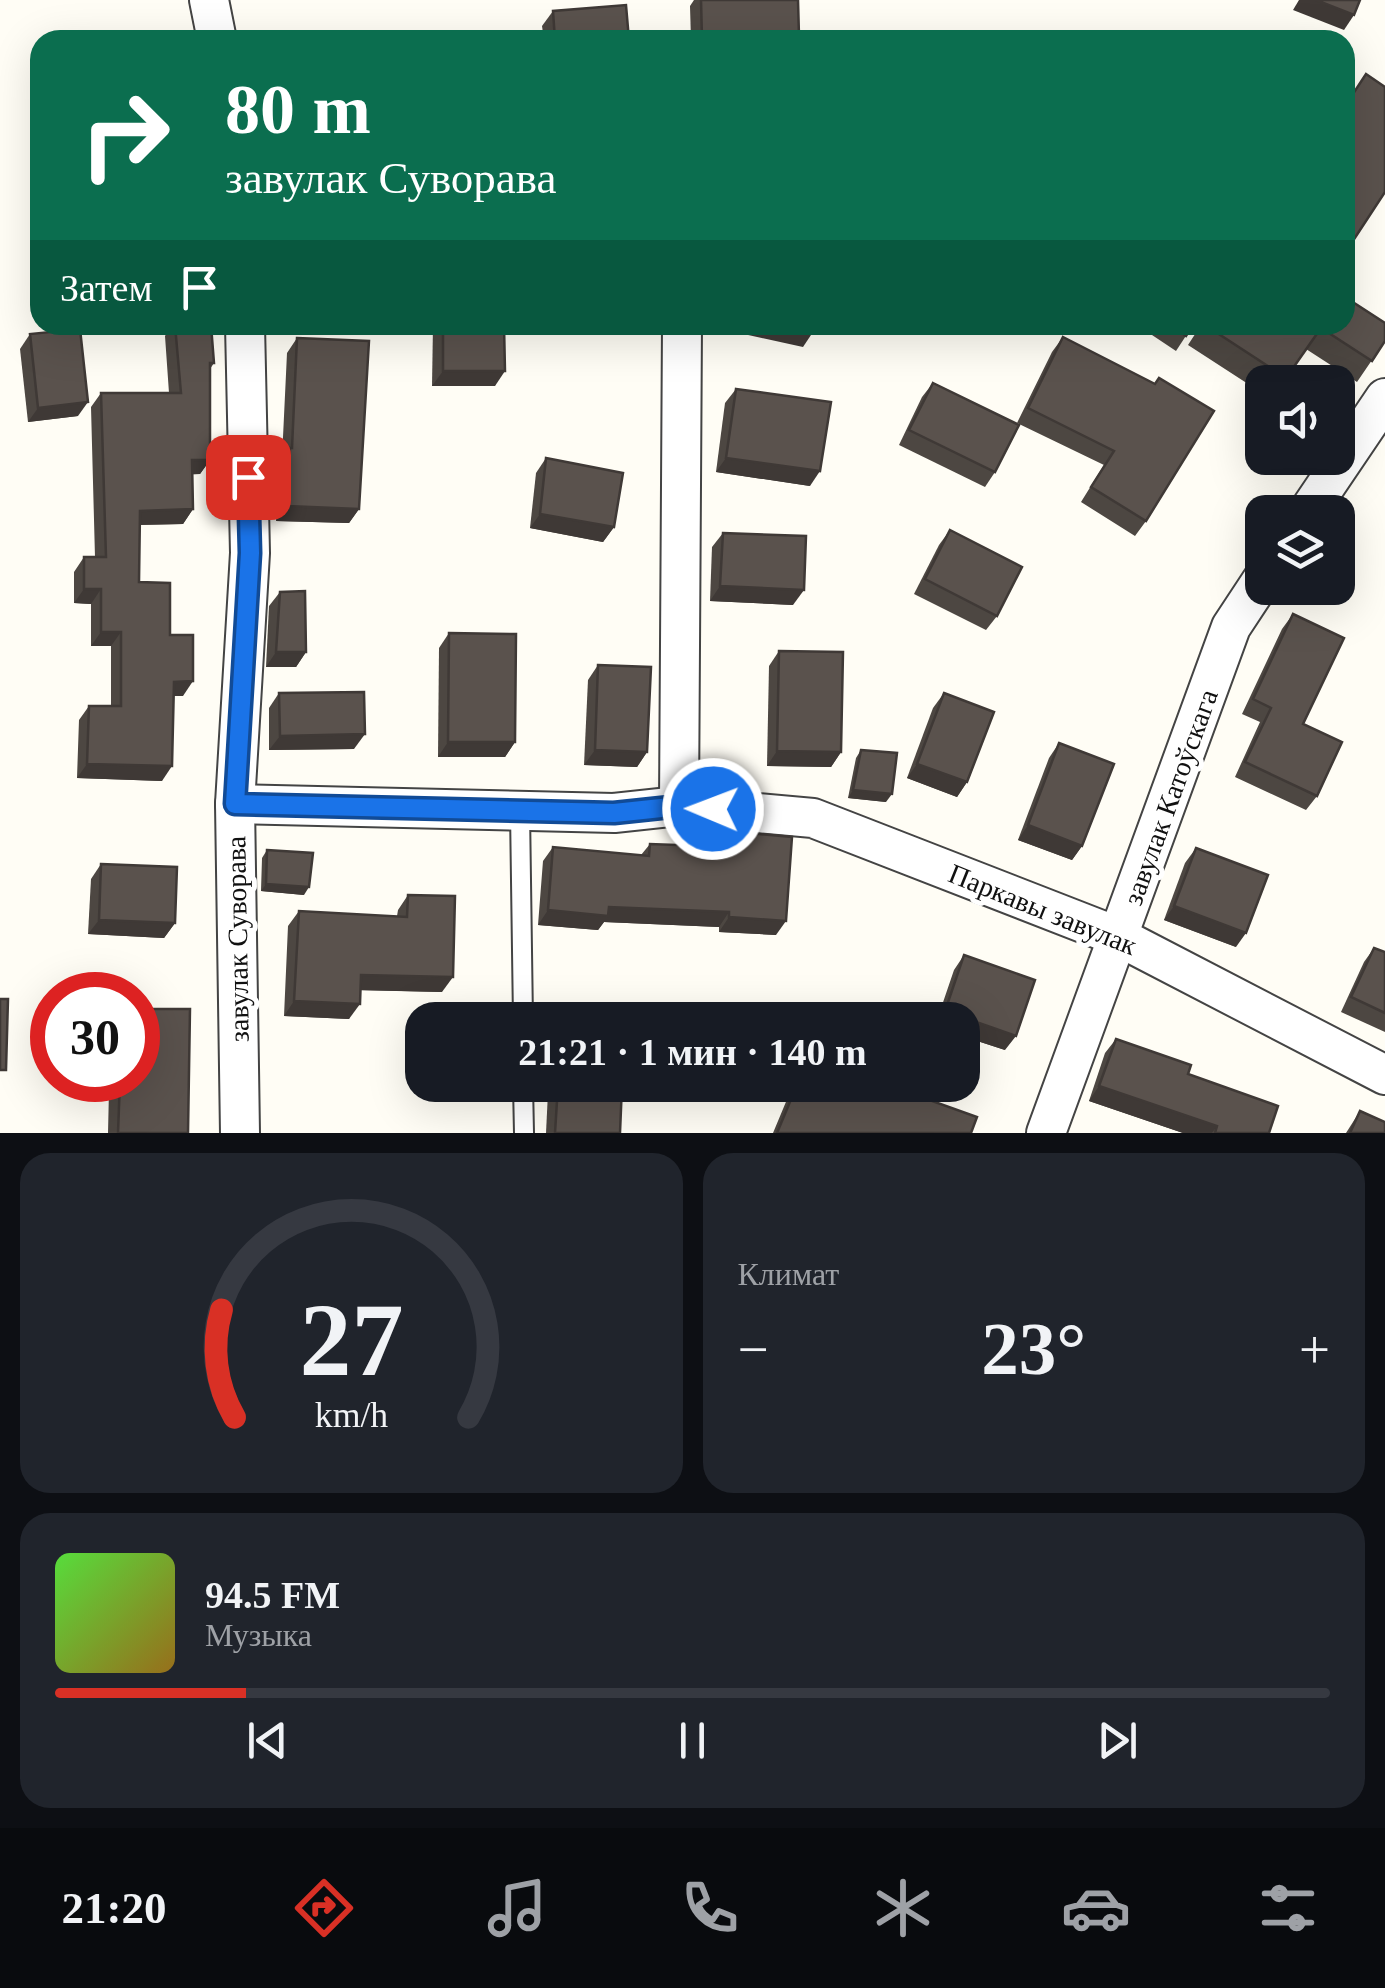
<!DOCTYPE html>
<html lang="ru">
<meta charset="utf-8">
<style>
:root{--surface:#171b24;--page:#20242c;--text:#f1f3f6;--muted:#9ea1a6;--line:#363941;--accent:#d93025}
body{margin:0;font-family:Georgia,serif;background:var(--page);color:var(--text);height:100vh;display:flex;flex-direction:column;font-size:38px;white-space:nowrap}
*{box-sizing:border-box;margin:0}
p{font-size:32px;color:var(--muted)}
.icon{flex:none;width:55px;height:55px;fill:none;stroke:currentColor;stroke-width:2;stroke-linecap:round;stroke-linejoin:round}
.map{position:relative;height:1133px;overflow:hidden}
.sheet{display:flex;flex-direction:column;gap:20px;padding:20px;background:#0d0f14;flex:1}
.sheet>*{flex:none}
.banner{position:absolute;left:30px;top:30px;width:1325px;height:305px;border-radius:30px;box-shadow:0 10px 40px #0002;background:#0b6e4f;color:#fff;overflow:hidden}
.buttons{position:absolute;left:1245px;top:365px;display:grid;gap:20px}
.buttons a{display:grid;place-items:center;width:110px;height:110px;border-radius:20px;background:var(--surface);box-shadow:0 10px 40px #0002;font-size:50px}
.speed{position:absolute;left:30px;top:972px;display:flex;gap:20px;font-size:50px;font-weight:700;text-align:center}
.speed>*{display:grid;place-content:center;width:130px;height:130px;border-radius:50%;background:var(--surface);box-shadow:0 10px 40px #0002;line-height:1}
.speed .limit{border:15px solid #d22;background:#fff;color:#111}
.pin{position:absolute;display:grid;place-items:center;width:85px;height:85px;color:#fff;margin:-42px;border-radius:20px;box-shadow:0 5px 15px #0006}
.me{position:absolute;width:110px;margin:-55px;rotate:271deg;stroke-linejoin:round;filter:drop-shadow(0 0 8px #0008)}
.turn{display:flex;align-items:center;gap:35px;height:210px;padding:0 30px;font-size:45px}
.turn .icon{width:130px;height:130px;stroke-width:2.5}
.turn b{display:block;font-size:70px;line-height:85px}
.then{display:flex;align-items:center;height:95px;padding:0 30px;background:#0003;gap:20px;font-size:38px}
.big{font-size:75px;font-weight:700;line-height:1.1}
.sheet .tile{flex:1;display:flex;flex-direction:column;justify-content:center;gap:15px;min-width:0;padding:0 35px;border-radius:30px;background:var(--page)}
.sheet .dial{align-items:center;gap:0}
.dial svg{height:260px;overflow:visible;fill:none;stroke:var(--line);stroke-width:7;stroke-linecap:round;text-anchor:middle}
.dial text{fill:var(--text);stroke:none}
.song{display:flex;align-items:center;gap:30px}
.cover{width:120px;height:120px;border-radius:15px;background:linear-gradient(135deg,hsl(110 70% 55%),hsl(40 70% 35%))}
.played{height:10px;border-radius:5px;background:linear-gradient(90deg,var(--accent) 15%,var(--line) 15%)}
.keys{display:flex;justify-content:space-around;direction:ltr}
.heat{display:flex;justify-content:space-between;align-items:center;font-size:55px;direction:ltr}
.sheet .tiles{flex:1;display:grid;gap:20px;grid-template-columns:1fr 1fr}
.tile:last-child{grid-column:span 2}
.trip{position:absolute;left:405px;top:1002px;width:575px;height:100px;border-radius:30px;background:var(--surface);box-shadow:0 10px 40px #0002;font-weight:700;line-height:100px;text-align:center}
.tab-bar{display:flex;height:160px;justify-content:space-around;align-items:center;background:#090b0e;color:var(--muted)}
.tab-bar .icon{width:70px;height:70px}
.tab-bar .on{color:var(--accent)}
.tab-bar b{font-size:45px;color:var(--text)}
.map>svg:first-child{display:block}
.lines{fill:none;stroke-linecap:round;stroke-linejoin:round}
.lane-casing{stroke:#444;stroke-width:22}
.street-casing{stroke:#444;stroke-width:42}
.lane{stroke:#fff;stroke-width:18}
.street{stroke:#fff;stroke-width:38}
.wall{fill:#4d4742}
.shaded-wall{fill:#3f3936}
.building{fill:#5a524d;stroke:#3f3936;stroke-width:2.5}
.route-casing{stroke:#114b97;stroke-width:25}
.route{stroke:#1a73e8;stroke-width:18}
.labels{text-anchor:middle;stroke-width:10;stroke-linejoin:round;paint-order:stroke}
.street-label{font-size:28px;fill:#111;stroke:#fff}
</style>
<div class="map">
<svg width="1385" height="1133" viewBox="0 0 1385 1133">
<rect width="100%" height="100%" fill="#fffdf5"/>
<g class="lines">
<!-- lane casing -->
<g class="lane-casing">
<g id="lane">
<path d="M520 811 523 1020"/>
<path d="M523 1085 524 1133"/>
</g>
</g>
<!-- street casing -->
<g class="street-casing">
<g id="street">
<path d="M209 0 217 40"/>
<path d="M1308 512 1385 398"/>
<path d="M235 804 614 813 679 806 813 818 1119 937 1385 1075"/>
<path d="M679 806 682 325"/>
<path d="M240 1133 235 804 250 553 245 325"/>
<path d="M1046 1133 1231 627 1262 580"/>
</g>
</g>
<!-- lane -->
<use href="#lane" class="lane"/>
<!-- street -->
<use href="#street" class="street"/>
</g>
<!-- wall -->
<g class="wall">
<path d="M694 0H798L796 40H691L690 6Z"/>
<path d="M553 11 629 40H544L542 26Z"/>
<path d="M172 325H211L214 363 210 369V460L200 474H193V509L183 524 140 525 139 582 170 635 183 696H174L162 781 77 778 79 720 89 706H111V646H91V604L74 603V572L84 557H95L91 407 101 393H169L165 336Z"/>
<path d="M433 325H504L495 386H432Z"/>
<path d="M1137 325H1193L1176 351Z"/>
<path d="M1201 325H1345L1385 341 1357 382 1306 349 1283 382H1262V393L1188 345Z"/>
<path d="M30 334 78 416 28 422 20 349Z"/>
<path d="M1063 337 1146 521 1135 536 1081 502 1104 465 1017 423 1052 352Z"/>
<path d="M297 338 359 509 349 523 276 521 279 463 282 458 287 353Z"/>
<path d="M933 383 995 472 985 487 899 445 922 397Z"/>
<path d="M736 389 810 486 716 472 725 403Z"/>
<path d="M546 458 614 527 603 542 530 528 536 473Z"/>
<path d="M950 530 997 616 986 630 914 594 939 545Z"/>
<path d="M723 533 793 605 710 601 712 547Z"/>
<path d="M280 592 306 652 296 667H266L269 606Z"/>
<path d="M1293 614 1303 724 1317 796 1306 810 1235 777 1260 722 1242 714 1282 629Z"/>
<path d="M449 633 515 742 505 757H438L439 648Z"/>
<path d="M779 651 841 752 831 767 767 766 769 666Z"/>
<path d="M598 665 647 752 637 767 584 765 588 680Z"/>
<path d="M279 693 354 749 269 750V708Z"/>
<path d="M944 693 967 782 957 797 907 778 933 708Z"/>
<path d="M1059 743 1082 846 1072 860 1018 840 1049 758Z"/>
<path d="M861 750 886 802 848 798 856 758Z"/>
<path d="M736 832 776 935 719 932V927L604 922 598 930 538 925 543 861 553 847 641 855 650 844 725 847Z"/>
<path d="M1196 848 1236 947 1164 920 1185 863Z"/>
<path d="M267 850 304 895 261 891 262 858Z"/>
<path d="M101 864 175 923 164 938 88 934 91 879Z"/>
<path d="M408 895 442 992 360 990 349 1019 284 1016 288 926 299 911 397 916 398 910Z"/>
<path d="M1374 948 1385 952V1032L1341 1012 1364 962Z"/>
<path d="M964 955 1005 1050 962 1036V1020H937L954 970Z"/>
<path d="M1116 1039 1188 1074 1269 1133H1183L1089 1101 1105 1053Z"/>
<path d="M103 1080H138L188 1133H108L109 1090H103Z"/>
<path d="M553 1085H622L620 1133H546L548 1092Z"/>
<path d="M793 1085H878L893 1092 896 1088 971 1133H773Z"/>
<path d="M1360 1111 1385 1133H1346Z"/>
</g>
<!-- shaded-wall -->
<g class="shaded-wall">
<path d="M1299 0H1316L1354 15 1344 30 1293 10Z"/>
<path d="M799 36 796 40H700L702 38Z"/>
<path d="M724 325H779L813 332 803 347 721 329Z"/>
<path d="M443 371H505L495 386H432Z"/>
<path d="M88 402 78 416 28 422 38 408Z"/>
<path d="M726 458 820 471 810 486 716 472Z"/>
<path d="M192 460H210L200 474 182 475Z"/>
<path d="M287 506 359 509 349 523 276 521Z"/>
<path d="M193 509 183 524 130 525 140 511Z"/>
<path d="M540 514 614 527 603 542 530 528Z"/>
<path d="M720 586 804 590 793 605 710 601Z"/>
<path d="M84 589H101L91 604 74 603Z"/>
<path d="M101 632H121L111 646H91Z"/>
<path d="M276 652H306L296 667H266Z"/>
<path d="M193 681 183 696H164L174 682Z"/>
<path d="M365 734 354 749 269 750 280 736Z"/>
<path d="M448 742H515L505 757H438Z"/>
<path d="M595 750 647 752 637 767 584 765Z"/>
<path d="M777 751 841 752 831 767 767 766Z"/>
<path d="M87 764 172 766 162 781 77 778Z"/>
<path d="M917 764 967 782 957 797 907 778Z"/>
<path d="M853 790 892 794 886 802 848 798Z"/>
<path d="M1028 825 1082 846 1072 860 1018 840Z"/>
<path d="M266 884 309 887 304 895 261 891Z"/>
<path d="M1174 906 1246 933 1236 947 1164 920Z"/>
<path d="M609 907 729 912 719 927 604 922 598 930 538 925 548 910Z"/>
<path d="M729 917 786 921 776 935 719 932Z"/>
<path d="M99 920 175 923 164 938 88 934Z"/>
<path d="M361 975 453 977 442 992 351 990Z"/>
<path d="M294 1001 360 1004 349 1019 284 1016Z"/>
<path d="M945 1011 1016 1036 1005 1050 962 1036V1020H939Z"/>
<path d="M110 1080H116L109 1090H103Z"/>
<path d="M1099 1086 1217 1126 1212 1133H1183L1089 1101Z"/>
</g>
<!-- building -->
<g class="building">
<path d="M701 0H798L799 36 702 38Z"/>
<path d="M1316 0H1360L1354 15Z"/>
<path d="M626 5 629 40H555L553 11Z"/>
<path d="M1366 74 1385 87V192L1345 253V106Z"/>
<path d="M1345 297 1385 323V341L1372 361 1321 328 1286 378 1205 325H1345Z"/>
<path d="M175 325H211L214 363H210V460H192L193 509 140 511 139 582 170 583V635H193V681L174 682 172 766 87 764 89 706H121V632H101V589H84V557H106L101 393H181Z"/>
<path d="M443 325H504L505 371H443Z"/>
<path d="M779 325H815L813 332Z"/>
<path d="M1170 325H1193L1186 336Z"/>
<path d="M80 329 88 402 38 408 30 334Z"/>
<path d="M1063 337 1155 384 1159 378 1214 411 1146 521 1091 487 1114 451 1028 408Z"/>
<path d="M297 338 369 341 359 509 287 506 290 448H292Z"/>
<path d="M933 383 1019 425 995 472 909 430Z"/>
<path d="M736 389 831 402 820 471 726 458Z"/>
<path d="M546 458 623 473 614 527 540 514Z"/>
<path d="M950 530 1022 567 997 616 925 579Z"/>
<path d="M723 533 806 536 804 590 720 586Z"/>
<path d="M305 591 306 652H276L280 592Z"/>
<path d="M1293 614 1344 638 1303 724 1342 742 1317 796 1245 762 1271 708 1253 699Z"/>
<path d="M449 633 516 634 515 742H448Z"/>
<path d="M779 651 843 652 841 752 777 751Z"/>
<path d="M598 665 651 667 647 752 595 750Z"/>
<path d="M364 692 365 734 280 736 279 693Z"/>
<path d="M944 693 994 712 967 782 917 764Z"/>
<path d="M1059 743 1114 764 1082 846 1028 825Z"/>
<path d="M861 750 897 753 892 794 853 790Z"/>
<path d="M736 832 792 837 786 921 729 917V912L609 907 608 916 548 910 553 847 649 856 650 844 734 847Z"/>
<path d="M1196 848 1268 875 1246 933 1174 906Z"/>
<path d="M267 850 313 853 309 887 266 884Z"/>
<path d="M101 864 177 867 175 923 99 920Z"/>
<path d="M408 895 455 896 453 977 361 975 360 1004 294 1001 299 911 407 917Z"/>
<path d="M1374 948 1385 952V1013L1351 997Z"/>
<path d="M964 955 1035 980 1016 1036 945 1011Z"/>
<path d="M0 999H8L6 1070H0Z"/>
<path d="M138 1009H190L188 1133H118L120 1080H138Z"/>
<path d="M1116 1039 1191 1065 1188 1074 1278 1106 1269 1133H1215L1217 1126 1099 1086Z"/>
<path d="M558 1085H622L620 1133H555Z"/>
<path d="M797 1085H878L894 1092 896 1088 977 1117 971 1133H777Z"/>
<path d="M1360 1111 1385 1122V1133H1350Z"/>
</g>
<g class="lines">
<!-- route casing -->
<g class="route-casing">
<path id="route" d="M248 477 250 553 235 804 614 813 680 806 713 809"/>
</g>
<!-- route -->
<use href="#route" class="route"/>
</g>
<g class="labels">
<!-- street labels -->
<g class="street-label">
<text transform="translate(1170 797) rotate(-70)" y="10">завулак Катоўскага</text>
<text transform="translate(1043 909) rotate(22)" y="10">Паркавы завулак</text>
<text transform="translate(237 939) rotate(-91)" y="10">завулак Суворава</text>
</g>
</g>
</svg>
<div class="buttons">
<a><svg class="icon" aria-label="sound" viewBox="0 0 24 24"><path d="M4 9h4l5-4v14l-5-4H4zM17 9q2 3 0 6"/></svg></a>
<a><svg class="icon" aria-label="layers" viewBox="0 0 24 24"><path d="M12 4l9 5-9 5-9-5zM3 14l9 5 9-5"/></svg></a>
</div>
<div class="speed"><div class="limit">30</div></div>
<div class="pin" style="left:248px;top:477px;background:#d93025"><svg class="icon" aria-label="arrive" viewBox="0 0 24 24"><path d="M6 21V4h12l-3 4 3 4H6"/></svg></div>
<svg class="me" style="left:713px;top:809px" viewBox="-20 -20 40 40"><circle r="17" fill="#1a73e8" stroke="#fff" stroke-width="3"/><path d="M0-11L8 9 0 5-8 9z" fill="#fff"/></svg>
<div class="trip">21:21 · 1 мин · 140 m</div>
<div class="banner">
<div class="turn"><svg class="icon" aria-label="right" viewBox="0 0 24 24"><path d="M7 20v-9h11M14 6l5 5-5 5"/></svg><div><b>80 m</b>завулак Суворава</div></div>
<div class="then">Затем<svg class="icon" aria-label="arrive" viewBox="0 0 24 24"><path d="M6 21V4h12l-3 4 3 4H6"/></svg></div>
</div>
</div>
<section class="sheet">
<div class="tiles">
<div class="tile dial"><svg viewBox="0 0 100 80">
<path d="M14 69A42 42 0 1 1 86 69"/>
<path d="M14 69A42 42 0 0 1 10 36" stroke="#d93025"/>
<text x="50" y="56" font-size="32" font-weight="700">27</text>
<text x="50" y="72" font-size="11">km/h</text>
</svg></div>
<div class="tile"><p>Климат</p>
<div class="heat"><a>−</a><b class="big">23°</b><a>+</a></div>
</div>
<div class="tile">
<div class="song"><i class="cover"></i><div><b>94.5 FM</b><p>Музыка</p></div></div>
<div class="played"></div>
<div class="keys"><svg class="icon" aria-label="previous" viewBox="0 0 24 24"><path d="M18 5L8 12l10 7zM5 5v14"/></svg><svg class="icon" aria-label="pause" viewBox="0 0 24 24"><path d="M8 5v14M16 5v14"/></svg><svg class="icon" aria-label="next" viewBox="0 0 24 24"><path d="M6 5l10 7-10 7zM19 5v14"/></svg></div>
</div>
</div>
</section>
<nav class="tab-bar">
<b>21:20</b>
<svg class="icon on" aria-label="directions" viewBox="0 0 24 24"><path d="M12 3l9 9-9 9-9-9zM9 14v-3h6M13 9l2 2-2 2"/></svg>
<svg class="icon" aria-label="music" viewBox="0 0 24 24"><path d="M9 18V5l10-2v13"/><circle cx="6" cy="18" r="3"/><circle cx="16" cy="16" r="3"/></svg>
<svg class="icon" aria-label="phone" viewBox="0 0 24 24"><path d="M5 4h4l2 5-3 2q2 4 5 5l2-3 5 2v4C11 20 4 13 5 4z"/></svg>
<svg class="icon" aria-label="climate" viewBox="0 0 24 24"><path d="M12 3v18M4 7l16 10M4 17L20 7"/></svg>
<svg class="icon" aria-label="car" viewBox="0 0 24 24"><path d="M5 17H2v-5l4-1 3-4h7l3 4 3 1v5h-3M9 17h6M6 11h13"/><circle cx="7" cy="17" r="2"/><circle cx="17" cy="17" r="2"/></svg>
<svg class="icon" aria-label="filters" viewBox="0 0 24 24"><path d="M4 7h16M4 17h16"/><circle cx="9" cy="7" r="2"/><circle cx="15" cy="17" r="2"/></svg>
</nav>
